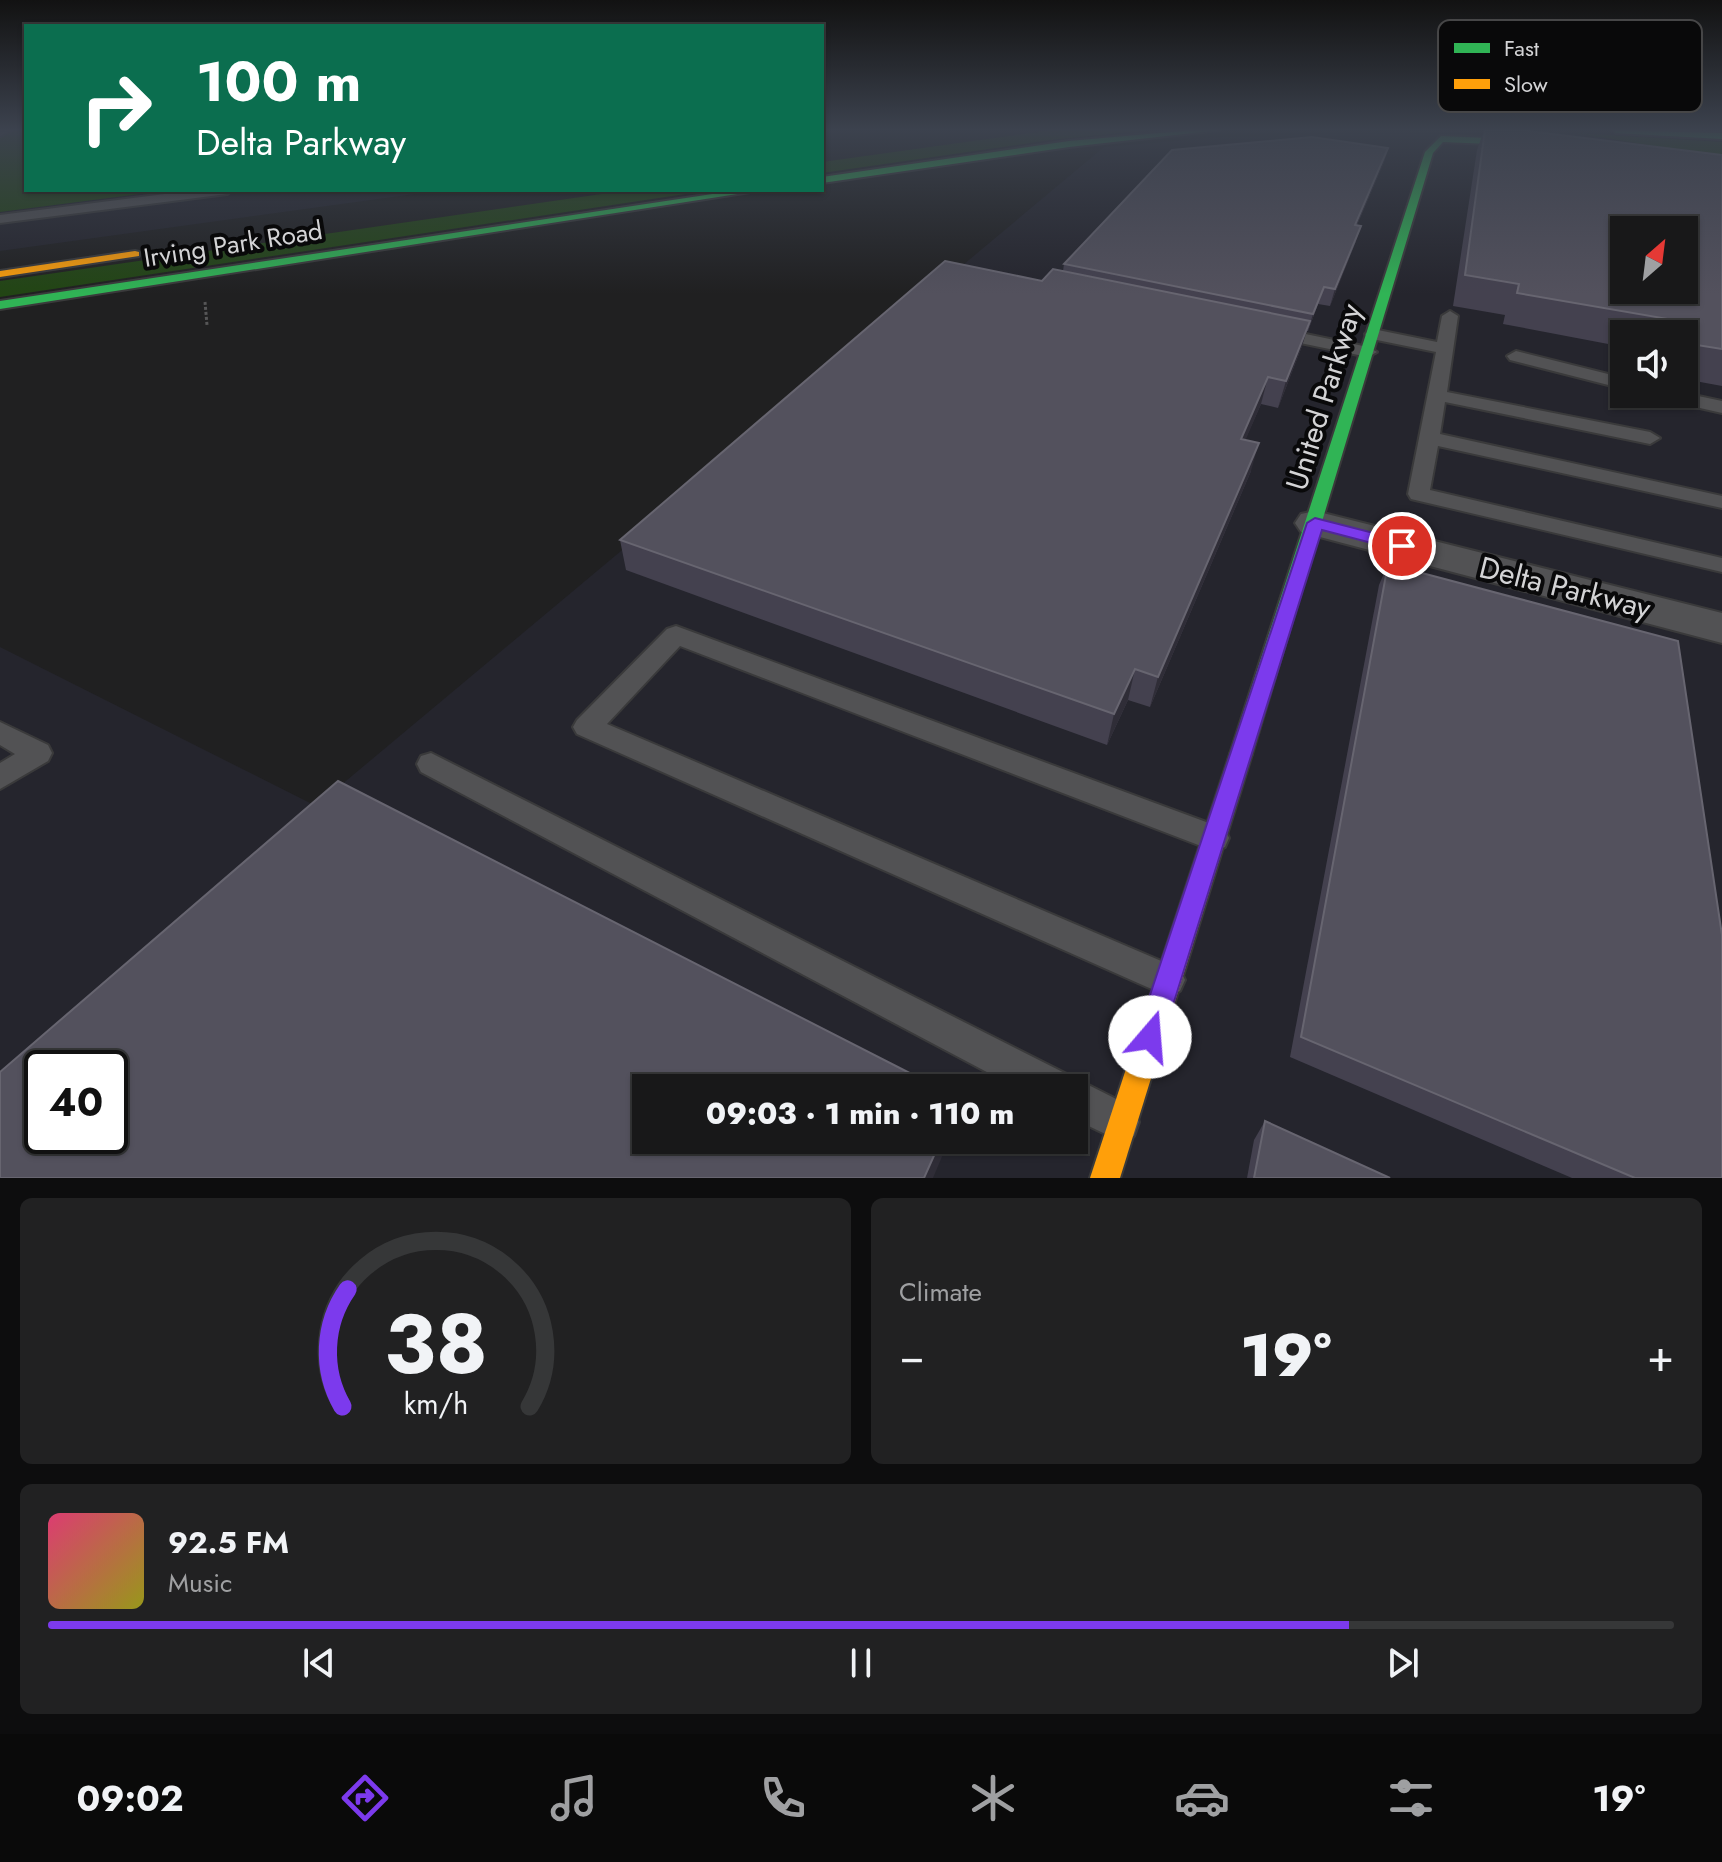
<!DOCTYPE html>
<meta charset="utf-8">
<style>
:root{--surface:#181819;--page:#212122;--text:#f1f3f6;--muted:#9fa0a2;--line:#363738;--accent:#7c3aed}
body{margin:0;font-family:Jost,sans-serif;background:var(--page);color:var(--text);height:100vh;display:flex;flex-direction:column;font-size:30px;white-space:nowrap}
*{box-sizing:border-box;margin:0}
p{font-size:26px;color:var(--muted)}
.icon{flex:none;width:44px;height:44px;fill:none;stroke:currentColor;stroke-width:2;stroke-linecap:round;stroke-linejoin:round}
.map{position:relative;height:1178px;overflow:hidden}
.panel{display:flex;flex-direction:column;gap:20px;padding:20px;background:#0d0d0e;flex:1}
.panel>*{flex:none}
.banner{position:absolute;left:24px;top:24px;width:800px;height:168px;border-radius:0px;box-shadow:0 2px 6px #0004,0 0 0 2px var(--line);background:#0b6e4f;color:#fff;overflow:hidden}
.needle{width:52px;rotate:28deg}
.tools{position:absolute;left:1610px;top:216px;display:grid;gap:16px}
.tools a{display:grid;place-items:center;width:88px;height:88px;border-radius:0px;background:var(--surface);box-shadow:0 2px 6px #0004,0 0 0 2px var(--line);font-size:40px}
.speed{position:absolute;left:24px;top:1050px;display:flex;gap:16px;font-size:40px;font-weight:700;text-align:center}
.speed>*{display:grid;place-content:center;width:104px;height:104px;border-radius:50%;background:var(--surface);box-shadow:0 2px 6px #0004,0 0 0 2px var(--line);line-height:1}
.speed .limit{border:4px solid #111;border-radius:12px;background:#fff;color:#111}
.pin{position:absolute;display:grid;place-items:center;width:68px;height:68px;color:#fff;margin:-34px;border:4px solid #fff;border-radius:50%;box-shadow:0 2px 8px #0007}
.me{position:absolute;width:88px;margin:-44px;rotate:18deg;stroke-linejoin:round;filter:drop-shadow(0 0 6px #0008)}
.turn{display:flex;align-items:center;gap:28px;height:168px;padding:0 40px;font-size:36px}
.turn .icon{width:104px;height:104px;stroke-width:2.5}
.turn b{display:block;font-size:56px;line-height:68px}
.big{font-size:60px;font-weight:800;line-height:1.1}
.panel .card{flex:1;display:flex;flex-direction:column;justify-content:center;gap:12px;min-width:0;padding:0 28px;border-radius:12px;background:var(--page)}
.panel .dial{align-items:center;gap:0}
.dial svg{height:208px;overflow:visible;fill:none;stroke:var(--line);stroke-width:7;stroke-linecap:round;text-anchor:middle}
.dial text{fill:var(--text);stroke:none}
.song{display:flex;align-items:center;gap:24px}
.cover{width:96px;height:96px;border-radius:12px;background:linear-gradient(135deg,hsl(340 70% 55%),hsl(60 70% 35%))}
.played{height:8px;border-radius:4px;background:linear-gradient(90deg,var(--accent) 80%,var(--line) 80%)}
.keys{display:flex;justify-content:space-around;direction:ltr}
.heat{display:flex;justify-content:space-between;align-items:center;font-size:44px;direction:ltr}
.panel .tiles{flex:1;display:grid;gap:20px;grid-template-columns:1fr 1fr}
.card:last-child{grid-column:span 2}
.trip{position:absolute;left:632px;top:1074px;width:456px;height:80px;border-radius:0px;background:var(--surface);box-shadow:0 2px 6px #0004,0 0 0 2px var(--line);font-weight:800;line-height:80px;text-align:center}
.tabs{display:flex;height:128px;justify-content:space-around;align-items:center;background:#0a0a0a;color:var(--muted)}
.tabs .icon{width:56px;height:56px}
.tabs .current{color:var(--accent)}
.tabs b{font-size:36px;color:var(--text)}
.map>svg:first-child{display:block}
.built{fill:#25252d;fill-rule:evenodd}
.green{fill:#224514}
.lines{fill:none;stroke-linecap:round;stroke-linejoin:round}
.lane-casing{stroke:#3a3a3b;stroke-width:4}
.street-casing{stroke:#3a3a3b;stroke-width:4}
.fast-casing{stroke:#3a3a3b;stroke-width:4}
.slow-casing{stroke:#3a3a3b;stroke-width:4}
.path{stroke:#565657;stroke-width:3;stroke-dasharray:3 2;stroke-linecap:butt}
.lane{fill:#525254;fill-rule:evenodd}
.street{fill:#525254;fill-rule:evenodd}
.fast{fill:#30b455;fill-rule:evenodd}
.slow{fill:#ff9f0a;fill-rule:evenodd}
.wall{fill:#44414f}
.shaded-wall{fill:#2f2d37}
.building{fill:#53515d;stroke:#676570;stroke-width:2;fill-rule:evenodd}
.route{fill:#7c3aed;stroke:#51269a;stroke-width:2}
.labels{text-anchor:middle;stroke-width:8;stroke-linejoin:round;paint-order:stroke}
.far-street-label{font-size:26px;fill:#d3d3d5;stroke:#09090a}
.street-label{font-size:30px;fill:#d3d3d5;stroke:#09090a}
.key{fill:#09090a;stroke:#464647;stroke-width:2}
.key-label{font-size:22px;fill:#d3d3d5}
</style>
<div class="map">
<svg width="1722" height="1178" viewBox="0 0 1722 1178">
<rect width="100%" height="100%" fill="#202021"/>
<!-- built -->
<g class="built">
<path d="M0 130H26V190H444L0 251Z"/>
<path d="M1449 130 1575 133 1722 158V1178H0V647L316 806 1104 147 1220 137ZM1624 230H1684V290H1624ZM1624 334H1684V394H1624ZM42 1068H110V1136H42ZM646 1088H1074V1140H646Z"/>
</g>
<!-- green -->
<g class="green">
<path d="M0 130H26V190H171L0 212Z"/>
<path d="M1052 130H1149L1050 140 822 173V162Z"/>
<path d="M1575 133 1722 142V157Z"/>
<path d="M629 190H712L0 297V281Z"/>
</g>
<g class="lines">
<!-- lane casing -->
<g class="lane-casing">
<g id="lane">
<path d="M0 130H12L0 136Z"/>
<path d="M196 190H233L227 194 0 223V215Z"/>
<path d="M1450 311 1458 316 1447 392 1650 432 1660 438 1650 444 1445 402 1440 434 1722 496V508L1438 446 1430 490 1722 558V572L1411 499 1408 494 1436 352 1367 338 1365 334 1373 329 1437 342 1442 316Z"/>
<path d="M1272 327 1368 347 1377 352 1368 357 1266 336 1264 332Z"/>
<path d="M1516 351 1624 378V389L1510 360 1507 356Z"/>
<path d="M1684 393 1722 401V413L1656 398 1654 394Z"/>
<path d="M676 626 1225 829 1229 838 1225 847 1214 851 680 646 607 724 1180 969 1185 980 1180 991 1168 996 1156 991 577 734 573 727 577 720 667 629Z"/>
<path d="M0 722 48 745 52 753 48 761 0 789V763L15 754 0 745Z"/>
<path d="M431 753 1134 1108 1139 1122 1134 1136 1120 1141 1074 1119V1088H1017L421 772 417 764 421 756Z"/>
</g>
</g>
<!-- street casing -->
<g class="street-casing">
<path id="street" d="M1315 511 1722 613V643L1301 532 1295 523 1301 514Z"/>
</g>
<!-- fast casing -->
<g class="fast-casing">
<g id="fast">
<path d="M1193 130H1219L1069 147 822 183V177L1069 141Z"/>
<path d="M1612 130 1722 133V139L1616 133Z"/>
<path d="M1441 136 1541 140 1545 143 1541 146 1443 142 1433 153 1252 754 1249 760 1241 762 1233 760 1230 754 1425 152Z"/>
<path d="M739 190H763L0 309V301Z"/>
</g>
</g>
<!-- slow casing -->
<g class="slow-casing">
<g id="slow">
<path d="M135 251 139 252V256L0 277V271Z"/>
<path d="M1241 746 1249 748 1252 754 1120 1178H1090L1230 754 1233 748Z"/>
</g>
</g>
<!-- path -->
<path class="path" d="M205 302 207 325"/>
<!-- lane -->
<use href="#lane" class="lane"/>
<!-- street -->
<use href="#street" class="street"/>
<!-- fast -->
<use href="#fast" class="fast"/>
<!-- slow -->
<use href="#slow" class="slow"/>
</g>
<!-- wall -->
<g class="wall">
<path d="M1484 130H1520L1722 155V386L1684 379V334H1624V347L1503 324 1505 315 1453 306 1477 150Z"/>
<path d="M1388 148 1384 162 1357 225 1356 241 1330 306 1318 304 1308 331H1306L1302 346 1278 408 1261 404 1245 440 1251 471 1150 707 1128 700 1107 745 626 570 620 540 1063 271 1064 264Z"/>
<path d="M1388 564 1722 1178H1572L1290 1057 1379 585Z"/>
<path d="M1265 1121 1390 1178H1247L1254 1140Z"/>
</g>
<!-- shaded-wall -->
<g class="shaded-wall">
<path d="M1388 148 1384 162 1350 240 1355 225Z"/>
<path d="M1361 226 1356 241 1330 306 1335 289Z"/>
<path d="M1324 287 1318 304 1308 331 1313 314Z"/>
<path d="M1310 321 1302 346 1278 408 1286 381Z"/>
<path d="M1268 377 1261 404 1234 467 1241 439Z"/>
<path d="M1259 443 1251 471 1150 707 1158 677Z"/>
<path d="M1135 669 1128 700 1107 745 1114 714Z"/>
<path d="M941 1140H949L933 1178H924Z"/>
</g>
<!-- building -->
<g class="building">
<path d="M1485 130H1520L1722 155V349L1684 343V334H1676L1674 320 1517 293 1519 284 1465 275ZM1624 230H1684V290H1624Z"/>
<path d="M1312 137 1388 148 1355 225 1361 226 1335 289 1324 287 1313 314 1064 264 1172 150Z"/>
<path d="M945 261 1042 281 1053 269 1310 321 1286 381 1268 377 1241 439 1259 443 1158 677 1135 669 1114 714 620 540Z"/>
<path d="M1388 564 1678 641 1722 935V1178H1635L1301 1037Z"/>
<path d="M338 781 939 1088H646V1140H941L924 1178H0V1072ZM42 1068H110V1136H42Z"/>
<path d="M1265 1121 1390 1178H1254Z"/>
</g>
<!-- sky -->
<linearGradient id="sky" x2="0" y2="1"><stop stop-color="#121212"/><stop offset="0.44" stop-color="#3c424e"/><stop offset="1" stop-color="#3c424e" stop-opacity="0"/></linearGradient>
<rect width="1722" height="294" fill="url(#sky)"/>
<!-- route -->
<path class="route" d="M1315 518 1409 542 1411 546 1402 551 1322 530 1163 1037 1159 1047 1150 1051 1140 1047 1136 1037 1307 523Z"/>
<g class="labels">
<!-- far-street labels -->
<g class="far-street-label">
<text transform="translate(233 244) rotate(-9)" y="9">Irving Park Road</text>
</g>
<!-- street labels -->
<g class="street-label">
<text transform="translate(1324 397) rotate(-73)" y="10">United Parkway</text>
<text transform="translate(1565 588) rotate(14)" y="10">Delta Parkway</text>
</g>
</g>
<!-- legend -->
<rect x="1438" y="20" width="264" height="92" rx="12" class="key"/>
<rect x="1454" y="43" width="36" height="10" fill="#30b455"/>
<rect x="1454" y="79" width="36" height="10" fill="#ff9f0a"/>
<g class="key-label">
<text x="1504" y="56">Fast</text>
<text x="1504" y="92">Slow</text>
</g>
</svg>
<div class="tools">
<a><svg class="needle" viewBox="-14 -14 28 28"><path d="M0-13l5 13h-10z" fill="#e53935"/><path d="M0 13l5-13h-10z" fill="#9fa0a2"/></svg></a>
<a><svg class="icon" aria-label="sound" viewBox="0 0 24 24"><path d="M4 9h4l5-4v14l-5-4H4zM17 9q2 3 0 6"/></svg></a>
</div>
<div class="speed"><div class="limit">40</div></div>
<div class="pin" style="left:1402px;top:546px;background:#d93025"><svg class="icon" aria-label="arrive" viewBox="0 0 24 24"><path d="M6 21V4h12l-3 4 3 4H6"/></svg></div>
<svg class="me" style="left:1150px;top:1037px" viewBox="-20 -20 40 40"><circle r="19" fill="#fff"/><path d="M0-13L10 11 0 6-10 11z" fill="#7c3aed"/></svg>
<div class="trip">09:03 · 1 min · 110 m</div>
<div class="banner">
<div class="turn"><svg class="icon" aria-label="right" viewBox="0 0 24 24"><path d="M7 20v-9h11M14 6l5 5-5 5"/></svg><div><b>100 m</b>Delta Parkway</div></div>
</div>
</div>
<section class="panel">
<div class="tiles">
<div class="card dial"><svg viewBox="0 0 100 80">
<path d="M14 69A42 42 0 1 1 86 69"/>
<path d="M14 69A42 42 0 0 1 16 24" stroke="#7c3aed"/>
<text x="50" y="56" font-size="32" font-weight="700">38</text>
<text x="50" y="72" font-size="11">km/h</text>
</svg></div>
<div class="card"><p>Climate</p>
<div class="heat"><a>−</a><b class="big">19°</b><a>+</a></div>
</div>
<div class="card">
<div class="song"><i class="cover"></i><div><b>92.5 FM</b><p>Music</p></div></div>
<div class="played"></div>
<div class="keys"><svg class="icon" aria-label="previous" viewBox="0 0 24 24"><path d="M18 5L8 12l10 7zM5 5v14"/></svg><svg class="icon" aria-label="pause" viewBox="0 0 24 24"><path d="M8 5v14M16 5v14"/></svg><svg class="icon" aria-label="next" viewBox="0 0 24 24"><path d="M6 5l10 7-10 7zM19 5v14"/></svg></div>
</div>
</div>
</section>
<nav class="tabs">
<b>09:02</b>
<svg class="icon current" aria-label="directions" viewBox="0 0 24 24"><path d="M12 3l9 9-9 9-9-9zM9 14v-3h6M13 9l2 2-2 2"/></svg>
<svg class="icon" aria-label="music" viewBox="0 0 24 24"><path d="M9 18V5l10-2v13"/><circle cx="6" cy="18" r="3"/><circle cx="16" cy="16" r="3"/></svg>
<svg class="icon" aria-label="phone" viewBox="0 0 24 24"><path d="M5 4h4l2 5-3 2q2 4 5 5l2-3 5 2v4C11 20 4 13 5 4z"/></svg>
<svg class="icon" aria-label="climate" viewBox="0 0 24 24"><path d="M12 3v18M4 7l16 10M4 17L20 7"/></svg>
<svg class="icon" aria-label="car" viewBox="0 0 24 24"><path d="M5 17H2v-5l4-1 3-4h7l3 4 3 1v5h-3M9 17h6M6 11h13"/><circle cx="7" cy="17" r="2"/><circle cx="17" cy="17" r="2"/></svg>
<svg class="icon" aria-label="filters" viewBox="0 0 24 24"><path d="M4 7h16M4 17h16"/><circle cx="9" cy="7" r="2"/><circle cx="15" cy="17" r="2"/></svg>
<b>19°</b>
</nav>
